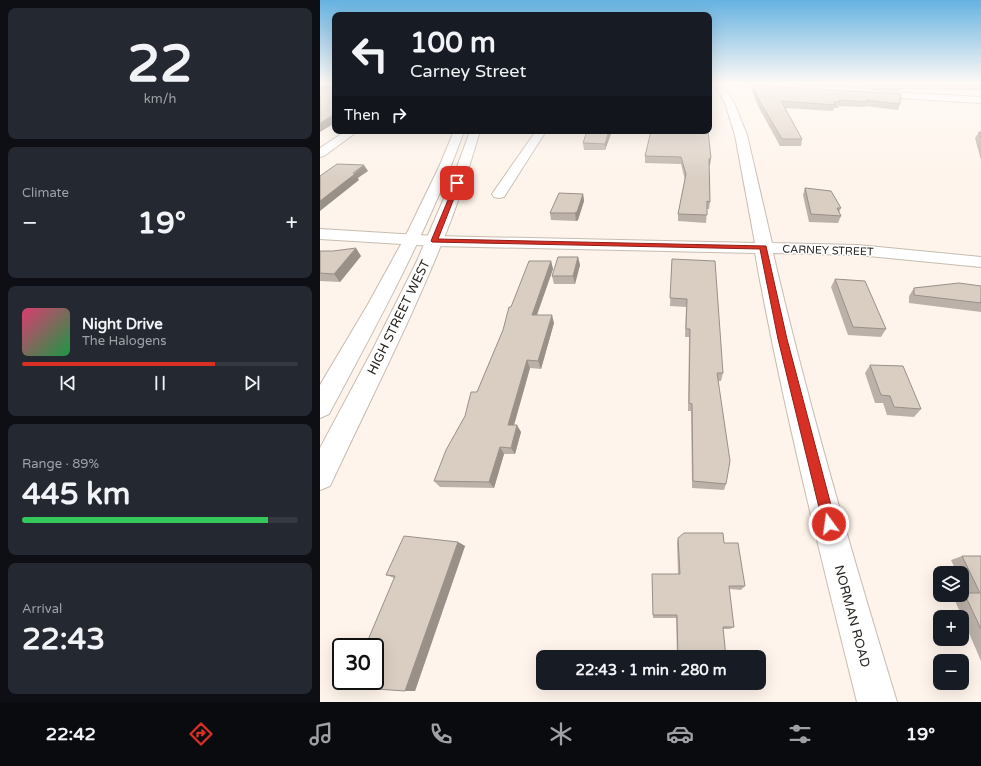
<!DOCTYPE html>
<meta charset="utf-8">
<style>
:root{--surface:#171b24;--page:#242831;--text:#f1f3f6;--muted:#9ea1a6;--line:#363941;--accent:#d93025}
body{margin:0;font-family:"Varela Round",sans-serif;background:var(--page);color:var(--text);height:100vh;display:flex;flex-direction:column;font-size:15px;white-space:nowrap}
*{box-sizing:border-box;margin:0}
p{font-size:13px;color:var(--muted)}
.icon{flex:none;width:22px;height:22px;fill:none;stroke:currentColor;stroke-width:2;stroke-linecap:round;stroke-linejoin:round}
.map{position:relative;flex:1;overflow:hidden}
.panel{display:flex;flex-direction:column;gap:8px;padding:8px;background:#0d0f14;width:320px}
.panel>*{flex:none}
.top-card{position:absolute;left:12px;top:12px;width:380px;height:122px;border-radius:8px;box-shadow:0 4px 16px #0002;background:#171b24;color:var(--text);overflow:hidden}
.controls{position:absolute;left:613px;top:566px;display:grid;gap:8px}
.controls a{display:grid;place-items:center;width:36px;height:36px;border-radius:8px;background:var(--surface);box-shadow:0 4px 16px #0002;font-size:20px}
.speed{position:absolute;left:12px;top:638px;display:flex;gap:8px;font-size:20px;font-weight:700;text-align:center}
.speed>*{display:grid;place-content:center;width:52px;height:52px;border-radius:50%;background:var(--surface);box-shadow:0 4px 16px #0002;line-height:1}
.speed .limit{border:2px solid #111;border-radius:6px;background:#fff;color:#111}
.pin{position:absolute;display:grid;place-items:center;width:34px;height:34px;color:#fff;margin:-17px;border-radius:8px;box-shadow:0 2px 6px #0006}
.me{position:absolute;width:44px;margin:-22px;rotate:346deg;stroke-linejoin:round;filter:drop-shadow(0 0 3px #0008)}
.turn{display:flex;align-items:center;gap:14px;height:84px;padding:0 12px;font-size:18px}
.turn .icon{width:52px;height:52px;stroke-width:2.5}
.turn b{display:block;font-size:28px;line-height:34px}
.then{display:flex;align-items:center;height:38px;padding:0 12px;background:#0003;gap:8px;font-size:15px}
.big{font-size:30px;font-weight:700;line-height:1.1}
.panel .card{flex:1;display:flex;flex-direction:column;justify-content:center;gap:6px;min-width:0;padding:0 14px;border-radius:8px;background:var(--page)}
.panel .dial{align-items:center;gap:0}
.dial b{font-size:52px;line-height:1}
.song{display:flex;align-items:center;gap:12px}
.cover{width:48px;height:48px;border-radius:6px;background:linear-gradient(135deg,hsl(340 70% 55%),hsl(140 70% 35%))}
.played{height:4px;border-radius:2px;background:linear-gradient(90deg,var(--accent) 70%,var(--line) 70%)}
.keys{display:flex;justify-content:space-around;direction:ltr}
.heat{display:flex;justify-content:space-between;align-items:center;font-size:22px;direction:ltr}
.charge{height:6px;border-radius:3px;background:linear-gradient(90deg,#34c759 89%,var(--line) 0)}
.trip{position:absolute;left:216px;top:650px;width:230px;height:40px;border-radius:8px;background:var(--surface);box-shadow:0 4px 16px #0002;font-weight:700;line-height:40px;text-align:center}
.dock{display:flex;height:64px;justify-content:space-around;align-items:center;background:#090b0e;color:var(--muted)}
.dock .icon{width:28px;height:28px}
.dock .on{color:var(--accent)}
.dock b{font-size:18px;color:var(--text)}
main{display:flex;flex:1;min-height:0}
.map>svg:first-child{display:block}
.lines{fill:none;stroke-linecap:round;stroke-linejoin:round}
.street-casing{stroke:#c7bcb0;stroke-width:2}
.primary-casing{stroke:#c7bcb0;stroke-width:2}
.street{fill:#fff;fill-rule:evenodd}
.primary{fill:#fff;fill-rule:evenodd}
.wall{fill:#bbb1a8}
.shaded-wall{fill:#999088}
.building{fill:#dacec3;stroke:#999088}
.route{fill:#d93025;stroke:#8d1f18}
.labels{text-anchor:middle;stroke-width:3;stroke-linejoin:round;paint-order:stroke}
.far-street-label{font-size:11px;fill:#28241f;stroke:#fff}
.street-label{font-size:13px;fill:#28241f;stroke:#fff}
</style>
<main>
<section class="panel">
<div class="card dial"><b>22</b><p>km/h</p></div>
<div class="card"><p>Climate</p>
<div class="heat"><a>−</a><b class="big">19°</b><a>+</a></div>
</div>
<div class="card">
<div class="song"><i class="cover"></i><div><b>Night Drive</b><p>The Halogens</p></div></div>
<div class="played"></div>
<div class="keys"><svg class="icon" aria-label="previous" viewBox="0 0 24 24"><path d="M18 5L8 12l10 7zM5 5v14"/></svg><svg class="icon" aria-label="pause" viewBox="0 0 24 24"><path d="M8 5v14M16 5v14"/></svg><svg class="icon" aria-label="next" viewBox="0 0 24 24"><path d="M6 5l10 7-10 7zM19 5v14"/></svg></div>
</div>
<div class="card"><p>Range · 89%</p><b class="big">445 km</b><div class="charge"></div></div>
<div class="card"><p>Arrival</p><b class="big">22:43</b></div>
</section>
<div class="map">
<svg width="661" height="702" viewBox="0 0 661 702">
<rect width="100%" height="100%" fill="#fef4eb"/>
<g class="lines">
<!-- street casing -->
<g class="street-casing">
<g id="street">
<path d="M394 83H402L414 103 427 135 452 243 538 245 661 257V267L538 255 453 253C488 404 532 554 577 702H537C500 553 462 404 435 253L114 246 0 239V229L114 236 435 243 415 135 405 103Z"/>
<path d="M417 83 460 85 464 88C457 94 428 87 418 85Z"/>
<path d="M550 91 661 97V103L547 96 545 94Z"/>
<path d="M26 131H38L4 156 0 157V148Z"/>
<path d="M216 131H226L184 197 179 198 174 197 172 194Z"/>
</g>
</g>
<!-- primary casing -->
<g class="primary-casing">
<g id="primary">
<path d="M134 131H144C109 230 58 322 9 414L0 418V385L47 306 85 237 119 167Z"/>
<path d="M150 131H160C151 161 142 191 131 220 96 311 51 398 10 486L0 490V448L53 349 96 263 134 175Z"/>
</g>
</g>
<!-- street -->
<use href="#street" class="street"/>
<!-- primary -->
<use href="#primary" class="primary"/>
</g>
<!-- wall -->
<g class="wall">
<path d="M440 83H661V90L581 89 580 91Z"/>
<path d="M432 84 444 86 580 104 578 110 545 106V107L519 106 518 108H514L513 111 465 108 482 139 481 146H460L438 106 431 89Z"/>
<path d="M161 131H191L161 133Z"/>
<path d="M292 131 285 150H264L263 143Z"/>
<path d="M331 131 390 165 389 166 390 202 389 209H387L386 223 358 221V214L365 180 361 164 325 163V156Z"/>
<path d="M659 132H661V160L655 138Z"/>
<path d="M485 188 521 208 519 212 521 216 518 223 489 222 483 195Z"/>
<path d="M263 194 264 201 258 220 256 221 231 220 230 213Z"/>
<path d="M0 251 41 256 20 282 0 281Z"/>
<path d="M258 257 260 265 255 284H234L232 276Z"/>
<path d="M352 259 403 373 401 381H398L406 484 404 490 372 488 371 411H368L369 337H365L366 307 350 306Z"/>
<path d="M231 261 233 269 217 315 234 323 221 369 210 368 194 425 201 432 195 454H184L174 488 120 487 114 481 157 392 183 330 191 307Z"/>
<path d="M515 279 566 329 561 337 528 335 511 287Z"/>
<path d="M661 286V312L589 303V296L594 288Z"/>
<path d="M550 365 601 409 594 417 567 415 563 403H555L545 373Z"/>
<path d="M358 538 404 543 425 586 421 590 409 589 414 627 410 629H403L406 657H357L356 618H333L332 574H358L357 543Z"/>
<path d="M138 542 145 546 95 691H85L74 578 66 575Z"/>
<path d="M642 556H661V661L633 596 636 595H642V593H646L642 583V573H637L631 560Z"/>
</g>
<!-- shaded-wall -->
<g class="shaded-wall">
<path d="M3 83H13L15 87 0 90V84Z"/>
<path d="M15 114V123L0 132V123Z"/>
<path d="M289 131H292L285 150V144Z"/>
<path d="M391 158 390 165 388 166 389 159Z"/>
<path d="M44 165 48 171 38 178 39 180 0 211V201Z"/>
<path d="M263 194 264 201 258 220 256 221 255 213Z"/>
<path d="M36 248 41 256 20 282 14 274Z"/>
<path d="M258 257 260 265 255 284 253 276Z"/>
<path d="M231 261 233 269 214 323 212 315Z"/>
<path d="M232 315 234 323 221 369 218 361Z"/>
<path d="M207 360 210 368 192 432 188 425Z"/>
<path d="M197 425 201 432 195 454 191 448Z"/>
<path d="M180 447 184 454 174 488 169 482Z"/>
<path d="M138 542 145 546 95 691H85Z"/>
</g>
<!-- building -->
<g class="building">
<path d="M14 83H15V114L0 123V91L13 89Z"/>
<path d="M535 83H661V85L582 84V85Z"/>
<path d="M432 84 444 86 581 94 580 104 546 100 547 102 519 100 520 102H514L515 105 461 101 482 139H462L439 100Z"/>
<path d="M267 131H289L285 144 263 143Z"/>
<path d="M331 131H388L391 158 389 159 390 202 387 201V215L358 214 366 174 361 157 325 156Z"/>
<path d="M659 132H661V138Z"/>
<path d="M17 164 44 165 33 173 35 174 0 201V176Z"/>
<path d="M485 188 511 191 521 208H517L521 216 491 214Z"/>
<path d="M239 193 263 194 257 212 255 213H230Z"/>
<path d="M36 248 14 274 0 273V251H13Z"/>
<path d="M238 257H258L253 276H232Z"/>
<path d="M352 259 395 261 403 373H397L410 461 406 484 373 481 372 404 369 403 370 329H366L367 299 350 298Z"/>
<path d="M209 261H231L212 315H232L218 361 207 360 188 425H197L191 448 180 447 169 482 114 481 126 450 145 416 151 392H157L183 330 189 307H191Z"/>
<path d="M515 279 545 281 566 329 533 327Z"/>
<path d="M639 283 661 286V303L594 295V288Z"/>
<path d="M550 365 583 366 601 409 574 407 570 396 561 395Z"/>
<path d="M364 533H403L404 543H418L425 586H409L414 627H403L406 657H358L357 615H333L332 574H360L358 538Z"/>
<path d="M84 536 138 542 85 691 28 687 30 681H55V647H45L75 576 66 575Z"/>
<path d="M642 556H661V629L644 593H660Z"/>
</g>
<!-- sky -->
<linearGradient id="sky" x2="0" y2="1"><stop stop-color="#65b2e1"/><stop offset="0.46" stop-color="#fffaf6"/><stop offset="1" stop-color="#fffaf6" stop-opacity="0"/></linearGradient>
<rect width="661" height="181" fill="url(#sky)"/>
<!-- route -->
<path class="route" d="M137 182 140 183 118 239 446 246 467 339 516 524 514 529 509 531 505 529 503 524 458 339 440 249 112 242 111 241 135 183Z"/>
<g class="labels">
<!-- far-street labels -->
<g class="far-street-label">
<text transform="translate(508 250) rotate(2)" y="4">CARNEY STREET</text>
</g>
<!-- street labels -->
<g class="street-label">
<text transform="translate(78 317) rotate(-64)" y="5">HIGH STREET WEST</text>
<text transform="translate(533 616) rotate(75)" y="5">NORMAN ROAD</text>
</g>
</g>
</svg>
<div class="controls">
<a><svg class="icon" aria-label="layers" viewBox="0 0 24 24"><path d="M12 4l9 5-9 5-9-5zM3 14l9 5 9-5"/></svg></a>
<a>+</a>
<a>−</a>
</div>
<div class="speed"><div class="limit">30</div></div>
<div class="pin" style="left:137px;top:183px;background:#d93025"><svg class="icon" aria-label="arrive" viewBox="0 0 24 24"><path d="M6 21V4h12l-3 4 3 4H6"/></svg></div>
<svg class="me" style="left:509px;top:524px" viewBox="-20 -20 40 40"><circle r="17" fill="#d93025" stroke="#fff" stroke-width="3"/><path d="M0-11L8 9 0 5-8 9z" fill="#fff"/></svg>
<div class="trip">22:43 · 1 min · 280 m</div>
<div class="top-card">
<div class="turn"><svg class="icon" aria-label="left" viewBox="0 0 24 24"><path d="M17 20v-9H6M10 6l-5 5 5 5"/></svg><div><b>100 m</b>Carney Street</div></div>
<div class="then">Then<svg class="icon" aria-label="right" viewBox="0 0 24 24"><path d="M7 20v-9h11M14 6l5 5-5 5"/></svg></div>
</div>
</div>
</main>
<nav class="dock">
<b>22:42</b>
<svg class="icon on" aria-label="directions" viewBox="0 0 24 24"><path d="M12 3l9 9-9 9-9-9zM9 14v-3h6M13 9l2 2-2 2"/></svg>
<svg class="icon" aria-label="music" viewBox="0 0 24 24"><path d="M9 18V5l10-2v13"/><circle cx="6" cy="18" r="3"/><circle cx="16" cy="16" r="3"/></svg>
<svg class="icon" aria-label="phone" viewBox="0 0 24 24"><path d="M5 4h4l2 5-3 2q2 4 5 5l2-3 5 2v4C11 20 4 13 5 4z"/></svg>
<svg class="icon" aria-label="climate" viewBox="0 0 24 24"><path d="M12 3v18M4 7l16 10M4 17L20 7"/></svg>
<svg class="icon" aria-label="car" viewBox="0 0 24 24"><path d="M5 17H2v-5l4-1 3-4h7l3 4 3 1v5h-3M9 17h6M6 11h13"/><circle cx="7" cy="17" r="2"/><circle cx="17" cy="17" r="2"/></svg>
<svg class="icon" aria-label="filters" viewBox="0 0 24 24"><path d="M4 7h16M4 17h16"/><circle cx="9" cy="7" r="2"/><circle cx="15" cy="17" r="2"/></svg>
<b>19°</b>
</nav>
